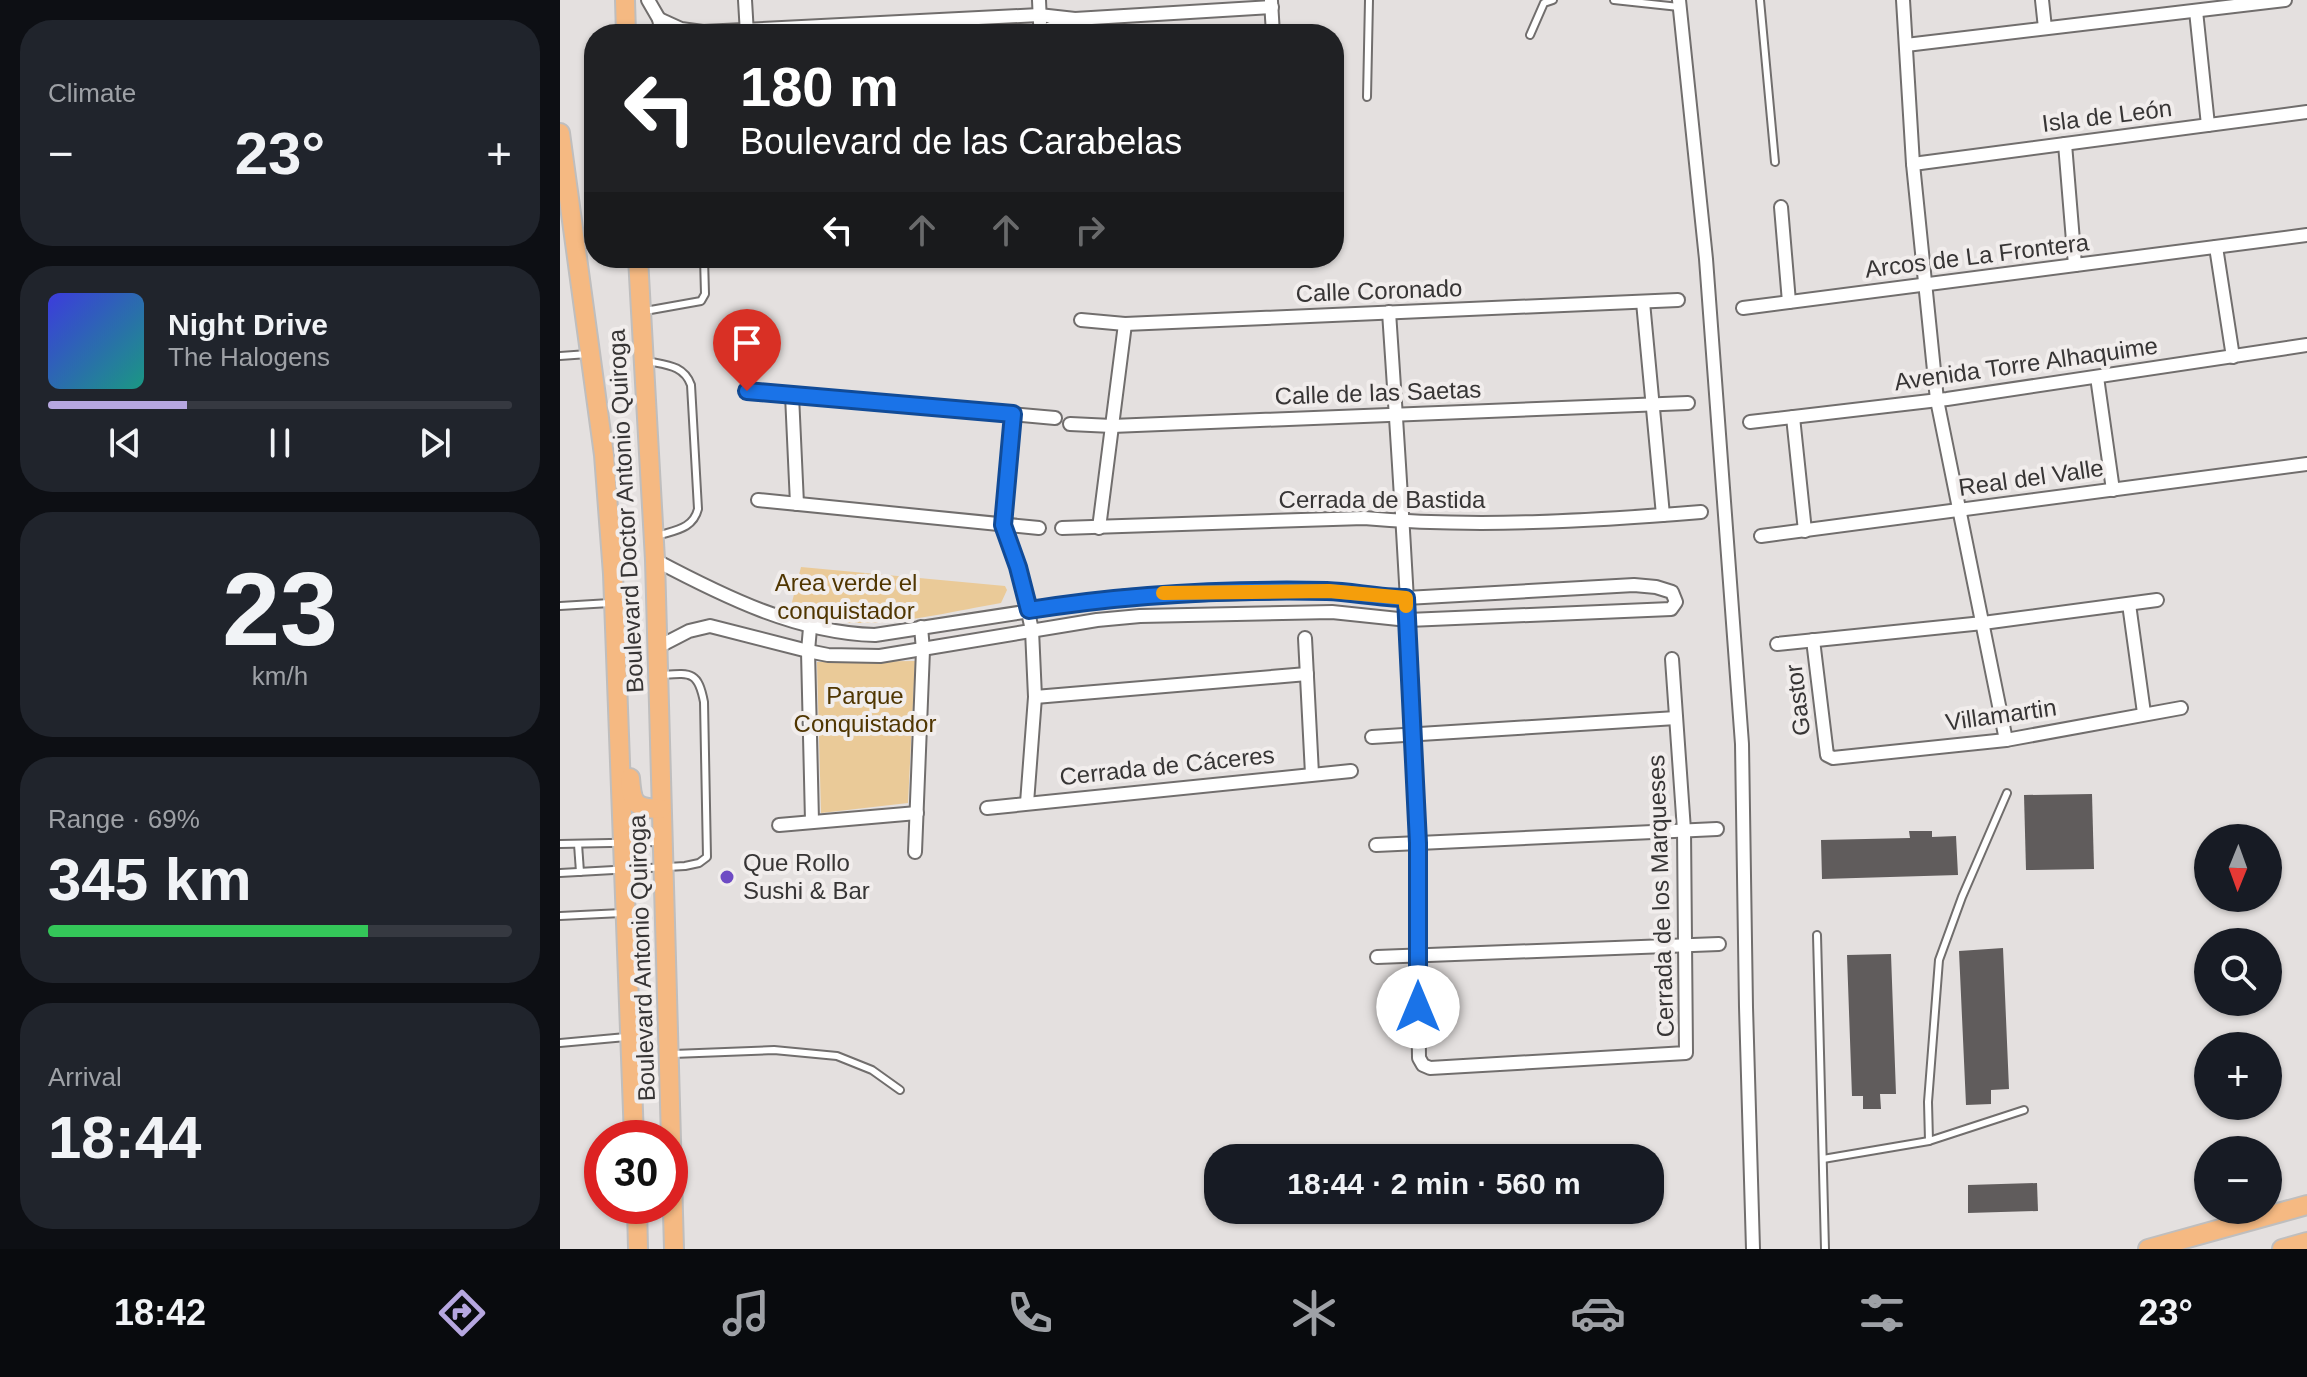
<!DOCTYPE html>
<meta charset="utf-8">
<style>
:root{--surface:#171b24;--page:#20242c;--text:#f1f3f6;--muted:#9ea1a6;--line:#363941;--accent:#b6a7e0}
body{margin:0;font-family:Arial,sans-serif;background:var(--page);color:var(--text);height:100vh;display:flex;flex-direction:column;font-size:30px;white-space:nowrap}
*{box-sizing:border-box;margin:0}
p{font-size:26px;color:var(--muted)}
.icon{flex:none;width:44px;height:44px;fill:none;stroke:currentColor;stroke-width:2;stroke-linecap:round;stroke-linejoin:round}
.map{position:relative;flex:1;overflow:hidden}
.details{display:flex;flex-direction:column;gap:20px;padding:20px;background:#0d0f14;width:560px}
.details>*{flex:none}
.guide{position:absolute;left:24px;top:24px;width:760px;height:244px;border-radius:32px;box-shadow:0 2px 6px #0004;background:#202124;color:#fff;overflow:hidden}
.needle{width:52px;rotate:181deg}
.controls{position:absolute;left:1634px;top:824px;display:grid;gap:16px}
.controls a{display:grid;place-items:center;width:88px;height:88px;border-radius:50%;background:var(--surface);box-shadow:0 2px 6px #0004;font-size:40px}
.speed{position:absolute;left:24px;top:1120px;display:flex;gap:16px;font-size:40px;font-weight:700;text-align:center}
.speed>*{display:grid;place-content:center;width:104px;height:104px;border-radius:50%;background:var(--surface);box-shadow:0 2px 6px #0004;line-height:1}
.speed .limit{border:12px solid #d22;background:#fff;color:#111}
.pin{position:absolute;display:grid;place-items:center;width:68px;height:68px;color:#fff;margin:-82px -34px;border-radius:50% 50% 50% 0;rotate:-45deg;box-shadow:0 0 8px #0007}
.pin .icon{rotate:45deg}
.me{position:absolute;width:88px;margin:-44px;rotate:0deg;stroke-linejoin:round;filter:drop-shadow(0 0 6px #0008)}
.turn{display:flex;align-items:center;gap:28px;height:168px;padding:0 24px;font-size:36px}
.turn .icon{width:104px;height:104px;stroke-width:2.5}
.turn b{display:block;font-size:56px;line-height:68px}
.lanes{display:flex;align-items:center;height:76px;padding:0 24px;background:#0003;justify-content:center;gap:40px;direction:ltr}
.lanes .off{opacity:.35}
.big{font-size:60px;font-weight:700;line-height:1.1}
.details .widget{flex:1;display:flex;flex-direction:column;justify-content:center;gap:12px;min-width:0;padding:0 28px;border-radius:32px;background:var(--page)}
.details .dial{align-items:center;gap:0}
.dial b{font-size:104px;line-height:1}
.song{display:flex;align-items:center;gap:24px}
.cover{width:96px;height:96px;border-radius:12px;background:linear-gradient(135deg,hsl(240 70% 55%),hsl(170 70% 35%))}
.played{height:8px;border-radius:4px;background:linear-gradient(90deg,var(--accent) 30%,var(--line) 30%)}
.keys{display:flex;justify-content:space-around;direction:ltr}
.heat{display:flex;justify-content:space-between;align-items:center;font-size:44px;direction:ltr}
.charge{height:12px;border-radius:6px;background:linear-gradient(90deg,#34c759 69%,var(--line) 0)}
.trip{position:absolute;left:644px;top:1144px;width:460px;height:80px;border-radius:32px;background:var(--surface);box-shadow:0 2px 6px #0004;font-weight:700;line-height:80px;text-align:center}
.tabs{display:flex;height:128px;justify-content:space-around;align-items:center;background:#090b0e;color:var(--muted)}
.tabs .icon{width:56px;height:56px}
.tabs .current{color:var(--accent)}
.tabs b{font-size:36px;color:var(--text)}
main{display:flex;flex:1;min-height:0}
.map>svg:first-child{display:block}
.green{fill:#eaca98}
.building{fill:#605c5c}
.lines{fill:none;stroke-linecap:round;stroke-linejoin:round}
.service-casing{stroke:#716e6d;stroke-width:10}
.minor-casing{stroke:#716e6d;stroke-width:16}
.primary-casing{stroke:#bfbebe;stroke-width:22}
.service{stroke:#fff;stroke-width:6}
.minor{stroke:#fff;stroke-width:12}
.primary{stroke:#f5b982;stroke-width:18}
.route-casing{stroke:#114b97;stroke-width:20}
.route{stroke:#1a73e8;stroke-width:14}
.slow{stroke:#f59e0b;stroke-width:14}
.poi-dot{fill:#6e4bc4;stroke:#f1edec;stroke-width:3}
.labels{text-anchor:middle;stroke-width:8;stroke-linejoin:round;paint-order:stroke}
.street-label{font-size:24px;fill:#373535;stroke:#f1edec}
.park-label{font-size:24px;fill:#503601;stroke:#f1edec}
.poi-label{font-size:24px;fill:#373535;stroke:#f1edec;text-anchor:start}
</style>
<main>
<section class="details">
<div class="widget"><p>Climate</p>
<div class="heat"><a>−</a><b class="big">23°</b><a>+</a></div>
</div>
<div class="widget">
<div class="song"><i class="cover"></i><div><b>Night Drive</b><p>The Halogens</p></div></div>
<div class="played"></div>
<div class="keys"><svg class="icon" aria-label="previous" viewBox="0 0 24 24"><path d="M18 5L8 12l10 7zM5 5v14"/></svg><svg class="icon" aria-label="pause" viewBox="0 0 24 24"><path d="M8 5v14M16 5v14"/></svg><svg class="icon" aria-label="next" viewBox="0 0 24 24"><path d="M6 5l10 7-10 7zM19 5v14"/></svg></div>
</div>
<div class="widget dial"><b>23</b><p>km/h</p></div>
<div class="widget"><p>Range · 69%</p><b class="big">345 km</b><div class="charge"></div></div>
<div class="widget"><p>Arrival</p><b class="big">18:44</b></div>
</section>
<div class="map">
<svg width="1747" height="1249" viewBox="0 0 1747 1249">
<rect width="100%" height="100%" fill="#e4e0df"/>
<!-- green -->
<g class="green">
<path d="M241 567 445 586 447 590 441 603C376 614 293 638 230 610Z"/>
<path d="M355 661 348 803 261 813 257 662Z"/>
</g>
<!-- building -->
<g class="building">
<path d="M1532 794 1534 869 1466 870 1464 795Z"/>
<path d="M1349 831H1372V837L1396 836 1398 875 1262 879 1261 840 1350 838Z"/>
<path d="M1443 948 1449 1089 1431 1090V1104L1406 1105 1399 951Z"/>
<path d="M1331 954 1336 1094H1320L1321 1109H1303V1096H1292L1287 955Z"/>
<path d="M1477 1183 1478 1211 1408 1213V1185Z"/>
</g>
<g class="lines">
<!-- service casing -->
<g class="service-casing">
<g id="service">
<path d="M1054 0 1119 7"/>
<path d="M1200 0 1215 162"/>
<path d="M970 35 984 3 993 0"/>
<path d="M807 97 809 0"/>
<path d="M85 311 141 301 145 294 144 258"/>
<path d="M0 356 28 354"/>
<path d="M87 361C106 365 124 365 131 385L138 509C133 529 115 530 97 536"/>
<path d="M0 606 50 603"/>
<path d="M0 844 100 842"/>
<path d="M18 844 20 872"/>
<path d="M0 873 125 866 139 863 147 857 144 702C138 671 131 673 101 675"/>
<path d="M0 916 62 913"/>
<path d="M1257 935 1265 1249"/>
<path d="M0 1043 66 1037"/>
<path d="M113 1054 214 1050 277 1056 312 1070 340 1090"/>
<path d="M1369 1141 1464 1110"/>
<path d="M1263 1159 1369 1141 1368 1102 1379 960 1402 897 1447 793"/>
</g>
</g>
<!-- minor casing -->
<g class="minor-casing">
<g id="minor">
<path d="M88 0 99 19 102 34"/>
<path d="M185 0 187 34"/>
<path d="M479 0 480 23"/>
<path d="M1119 0 1146 259 1182 744 1186 1007 1193 1249"/>
<path d="M1343 0 1353 164 1377 400 1446 740"/>
<path d="M1482 0 1485 28"/>
<path d="M711 1 713 34"/>
<path d="M1636 11 1648 125"/>
<path d="M99 19 121 29 143 32 479 15 515 19 712 7"/>
<path d="M427 34 480 32 509 21"/>
<path d="M1346 45 1725 0"/>
<path d="M1505 144 1515 265"/>
<path d="M1353 164 1747 112"/>
<path d="M1221 207 1229 302"/>
<path d="M1656 247 1673 357"/>
<path d="M1083 302 1103 515"/>
<path d="M1183 308 1747 235"/>
<path d="M829 312C841 488 852 663 858 839 860 912 858 985 859 1058L863 1065 870 1068 1126 1053 1124 830 1112 659"/>
<path d="M521 320 565 324 1118 300"/>
<path d="M1537 377 1553 490"/>
<path d="M187 391 495 418"/>
<path d="M232 395 237 504"/>
<path d="M453 414 443 525 458 567 472 630 475 697 467 803"/>
<path d="M1233 417 1245 531"/>
<path d="M1190 422 1387 399 1747 345"/>
<path d="M510 424 552 426 1128 403"/>
<path d="M198 500 479 528"/>
<path d="M502 528 804 518C915 528 1030 521 1141 512"/>
<path d="M539 528 565 324"/>
<path d="M1201 536 1747 464"/>
<path d="M95 560C163 596 237 633 315 635L568 596 769 591 846 598 1074 585 1096 587 1112 592 1116 602 1111 609 848 620 772 612 580 616 537 620 320 656 268 655 248 651 150 626 129 631 98 647"/>
<path d="M1569 604 1584 713"/>
<path d="M250 628 248 651 252 821"/>
<path d="M745 638 752 774"/>
<path d="M1253 640 1267 755 1273 758 1446 740 1621 708"/>
<path d="M1217 644 1423 623 1597 600"/>
<path d="M475 697 747 674"/>
<path d="M812 737 1116 718"/>
<path d="M427 808 791 771"/>
<path d="M219 825 357 813"/>
<path d="M816 845 1157 829"/>
<path d="M355 852 363 650 361 627"/>
<path d="M817 957 1159 944"/>
</g>
</g>
<!-- primary casing -->
<g class="primary-casing">
<g id="primary">
<path d="M65 0 66 34"/>
<path d="M0 133 44 455 53 574 74 1138"/>
<path d="M78 258 95 560 114 1249"/>
<path d="M70 778C72 804 74 808 101 809"/>
<path d="M77 1206 78 1249"/>
<path d="M1588 1249 1747 1205"/>
<path d="M1722 1249 1747 1242"/>
</g>
</g>
<!-- service -->
<use href="#service" class="service"/>
<!-- minor -->
<use href="#minor" class="minor"/>
<!-- primary -->
<use href="#primary" class="primary"/>
</g>
<g class="lines">
<!-- route casing -->
<g class="route-casing">
<path id="route" d="M187 391 453 414 443 525 458 567 469 610C568 594 667 589 767 591 793 592 819 598 846 598L858 843V1007"/>
</g>
<!-- route -->
<use href="#route" class="route"/>
<!-- slow -->
<path class="slow" d="M603 593 769 591 846 598V606"/>
</g>
<!-- markers -->
<circle class="poi-dot" cx="167" cy="877" r="8"/>
<g class="labels">
<!-- street labels -->
<g class="street-label">
<text transform="translate(1547 116) rotate(-7)" y="8">Isla de León</text>
<text transform="translate(1417 256) rotate(-7)" y="8">Arcos de La Frontera</text>
<text transform="translate(819 291) rotate(-2)" y="8">Calle Coronado</text>
<text transform="translate(1466 364) rotate(-8)" y="8">Avenida Torre Alhaquime</text>
<text transform="translate(818 393) rotate(-2)" y="8">Calle de las Saetas</text>
<text transform="translate(1471 478) rotate(-8)" y="8">Real del Valle</text>
<text x="822" y="508">Cerrada de Bastida</text>
<text transform="translate(66 511) rotate(-93)" y="8">Boulevard Doctor Antonio Quiroga</text>
<text transform="translate(1238 700) rotate(-97)" y="8">Gastor</text>
<text transform="translate(1441 715) rotate(-8)" y="8">Villamartin</text>
<text transform="translate(607 766) rotate(-6)" y="8">Cerrada de Cáceres</text>
<text transform="translate(1101 896) rotate(-92)" y="8">Cerrada de los Marqueses</text>
<text transform="translate(82 958) rotate(-92)" y="8">Boulevard Antonio Quiroga</text>
</g>
<!-- park labels -->
<g class="park-label">
<text x="286" y="591">Area verde el<tspan x="286" dy="28">conquistador</tspan></text>
<text x="305" y="704">Parque<tspan x="305" dy="28">Conquistador</tspan></text>
</g>
<!-- poi labels -->
<g class="poi-label">
<text x="183" y="871">Que Rollo<tspan x="183" dy="28">Sushi &amp; Bar</tspan></text>
</g>
</g>
</svg>
<div class="controls">
<a><svg class="needle" viewBox="-14 -14 28 28"><path d="M0-13l5 13h-10z" fill="#e53935"/><path d="M0 13l5-13h-10z" fill="#9ea1a6"/></svg></a>
<a><svg class="icon" aria-label="search" viewBox="0 0 24 24"><circle cx="10" cy="10" r="6"/><path d="M15 15l6 6"/></svg></a>
<a>+</a>
<a>−</a>
</div>
<div class="speed"><div class="limit">30</div></div>
<div class="pin" style="left:187px;top:391px;background:#d93025"><svg class="icon" aria-label="arrive" viewBox="0 0 24 24"><path d="M6 21V4h12l-3 4 3 4H6"/></svg></div>
<svg class="me" style="left:858px;top:1007px" viewBox="-20 -20 40 40"><circle r="19" fill="#fff"/><path d="M0-13L10 11 0 6-10 11z" fill="#1a73e8"/></svg>
<div class="trip">18:44 · 2 min · 560 m</div>
<div class="guide">
<div class="turn"><svg class="icon" aria-label="left" viewBox="0 0 24 24"><path d="M17 20v-9H6M10 6l-5 5 5 5"/></svg><div><b>180 m</b>Boulevard de las Carabelas</div></div>
<div class="lanes"><svg class="icon" aria-label="left" viewBox="0 0 24 24"><path d="M17 20v-9H6M10 6l-5 5 5 5"/></svg><svg class="icon off" aria-label="ahead" viewBox="0 0 24 24"><path d="M12 20V5M6 11l6-6 6 6"/></svg><svg class="icon off" aria-label="ahead" viewBox="0 0 24 24"><path d="M12 20V5M6 11l6-6 6 6"/></svg><svg class="icon off" aria-label="right" viewBox="0 0 24 24"><path d="M7 20v-9h11M14 6l5 5-5 5"/></svg></div>
</div>
</div>
</main>
<nav class="tabs">
<b>18:42</b>
<svg class="icon current" aria-label="directions" viewBox="0 0 24 24"><path d="M12 3l9 9-9 9-9-9zM9 14v-3h6M13 9l2 2-2 2"/></svg>
<svg class="icon" aria-label="music" viewBox="0 0 24 24"><path d="M9 18V5l10-2v13"/><circle cx="6" cy="18" r="3"/><circle cx="16" cy="16" r="3"/></svg>
<svg class="icon" aria-label="phone" viewBox="0 0 24 24"><path d="M5 4h4l2 5-3 2q2 4 5 5l2-3 5 2v4C11 20 4 13 5 4z"/></svg>
<svg class="icon" aria-label="climate" viewBox="0 0 24 24"><path d="M12 3v18M4 7l16 10M4 17L20 7"/></svg>
<svg class="icon" aria-label="car" viewBox="0 0 24 24"><path d="M5 17H2v-5l4-1 3-4h7l3 4 3 1v5h-3M9 17h6M6 11h13"/><circle cx="7" cy="17" r="2"/><circle cx="17" cy="17" r="2"/></svg>
<svg class="icon" aria-label="filters" viewBox="0 0 24 24"><path d="M4 7h16M4 17h16"/><circle cx="9" cy="7" r="2"/><circle cx="15" cy="17" r="2"/></svg>
<b>23°</b>
</nav>
